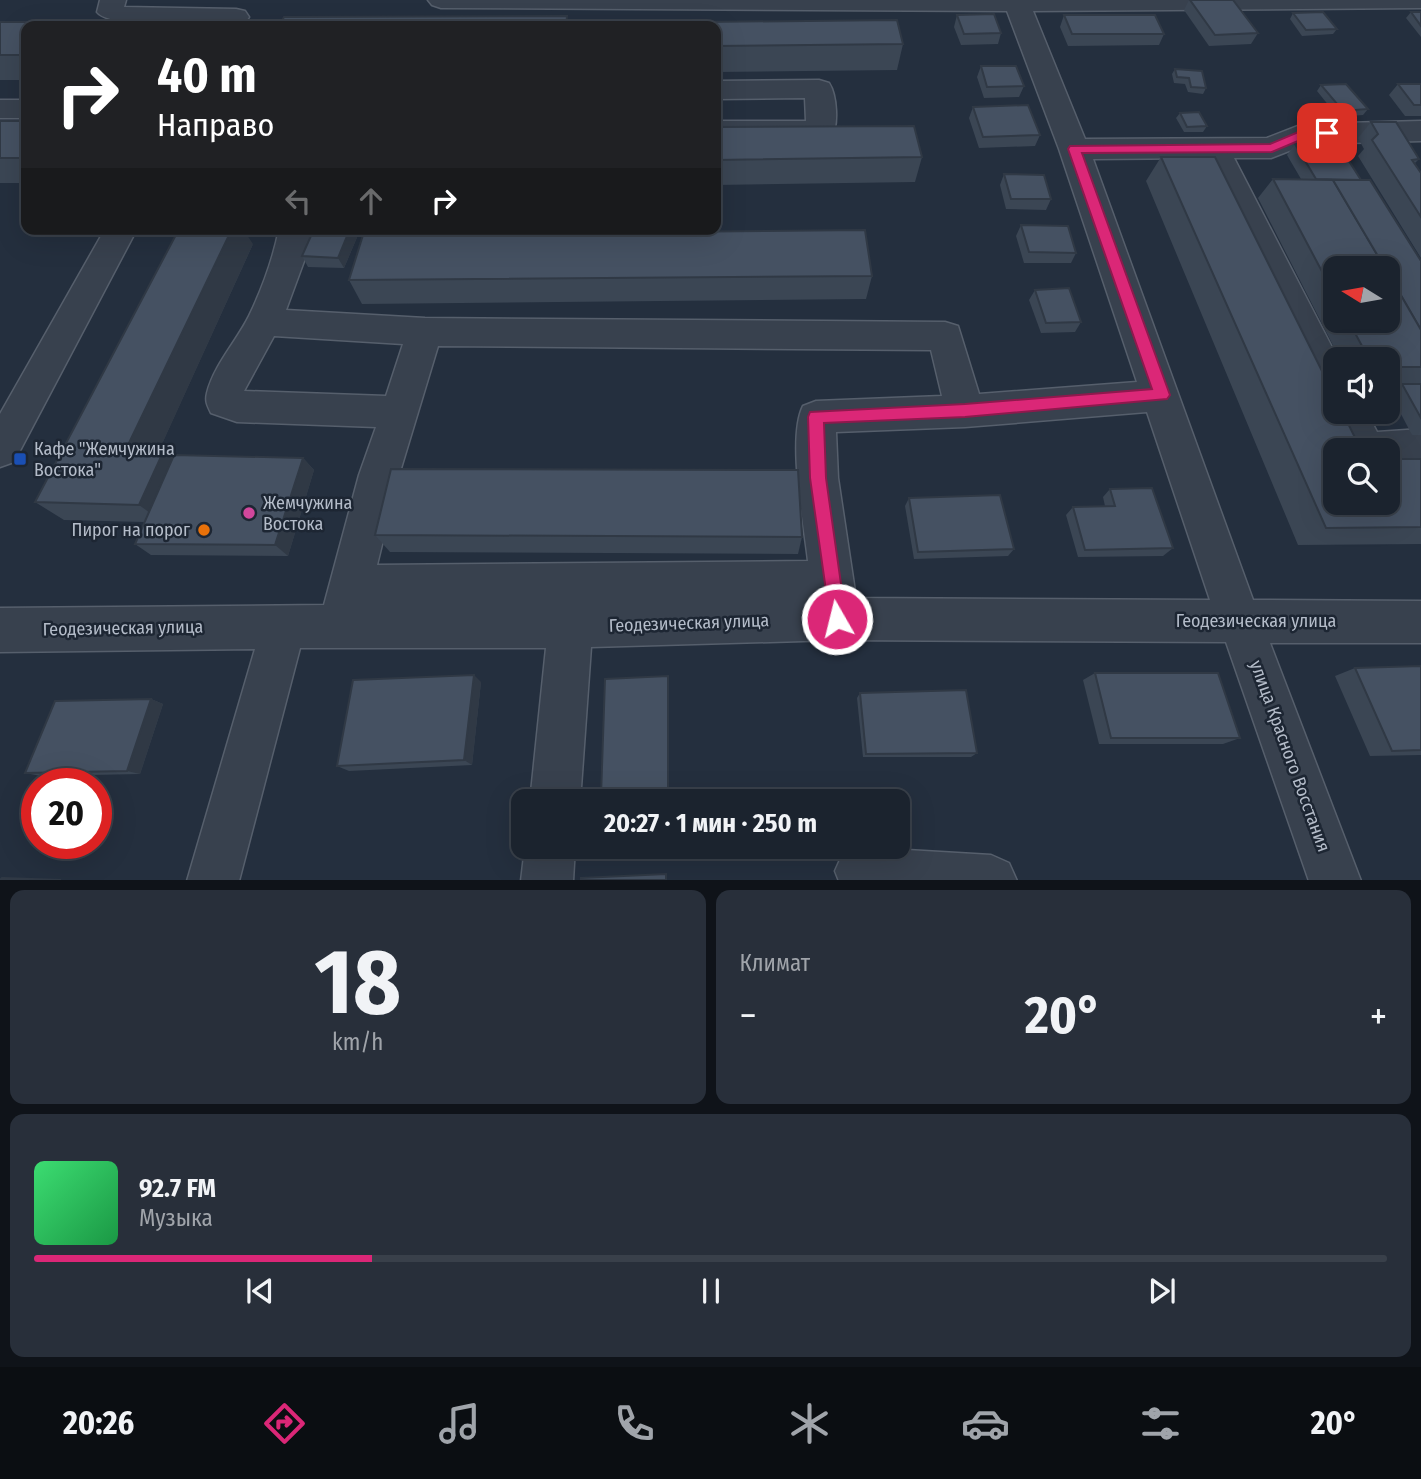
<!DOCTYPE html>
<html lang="ru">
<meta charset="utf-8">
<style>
:root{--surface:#1b232e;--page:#282f3a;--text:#f1f3f6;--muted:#a0a4aa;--line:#39404a;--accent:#db2777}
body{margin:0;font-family:"Fira Sans Condensed",sans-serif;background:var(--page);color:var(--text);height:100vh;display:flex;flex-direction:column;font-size:26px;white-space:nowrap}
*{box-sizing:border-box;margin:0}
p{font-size:23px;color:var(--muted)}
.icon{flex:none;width:38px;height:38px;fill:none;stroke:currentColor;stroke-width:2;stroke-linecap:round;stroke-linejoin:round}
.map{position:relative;height:880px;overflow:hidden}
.drawer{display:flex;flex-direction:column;gap:10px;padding:10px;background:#0f1319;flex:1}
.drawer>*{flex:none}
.hud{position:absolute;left:21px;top:21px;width:700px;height:214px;border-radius:14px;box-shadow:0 7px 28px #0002,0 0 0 2px var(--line);background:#202124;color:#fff;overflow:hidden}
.needle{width:46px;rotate:281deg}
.buttons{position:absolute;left:1323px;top:256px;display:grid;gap:14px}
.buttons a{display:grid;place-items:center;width:77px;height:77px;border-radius:14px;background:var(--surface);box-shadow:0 7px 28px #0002,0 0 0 2px var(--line);font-size:35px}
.speed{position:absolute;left:21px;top:768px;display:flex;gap:14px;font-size:35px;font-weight:700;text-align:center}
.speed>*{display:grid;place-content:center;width:91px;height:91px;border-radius:50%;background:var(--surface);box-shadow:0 7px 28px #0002,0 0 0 2px var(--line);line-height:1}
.speed .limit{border:10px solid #d22;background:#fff;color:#111}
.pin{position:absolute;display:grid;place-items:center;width:60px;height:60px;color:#fff;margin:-30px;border-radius:14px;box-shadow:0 4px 10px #0006}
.me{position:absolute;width:77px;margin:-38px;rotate:352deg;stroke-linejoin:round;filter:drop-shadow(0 0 5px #0008)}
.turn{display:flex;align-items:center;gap:24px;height:147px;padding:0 21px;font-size:32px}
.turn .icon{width:91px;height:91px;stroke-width:2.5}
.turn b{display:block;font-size:49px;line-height:60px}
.lanes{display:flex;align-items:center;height:66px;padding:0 21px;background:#0003;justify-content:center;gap:35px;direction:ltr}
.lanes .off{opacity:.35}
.big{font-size:52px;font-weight:700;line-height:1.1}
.drawer .card{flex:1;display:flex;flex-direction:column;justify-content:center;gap:10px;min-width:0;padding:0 24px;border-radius:14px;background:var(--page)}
.drawer .dial{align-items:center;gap:0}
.dial b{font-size:91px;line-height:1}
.song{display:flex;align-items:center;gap:21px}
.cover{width:84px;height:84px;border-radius:10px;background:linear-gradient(135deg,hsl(140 70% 55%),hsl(140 70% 35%))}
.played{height:7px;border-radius:4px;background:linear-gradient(90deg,var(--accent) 25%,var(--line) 25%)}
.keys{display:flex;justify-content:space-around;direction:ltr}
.heat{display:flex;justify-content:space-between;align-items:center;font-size:38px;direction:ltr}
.drawer .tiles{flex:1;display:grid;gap:10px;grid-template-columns:1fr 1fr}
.card:last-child{grid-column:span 2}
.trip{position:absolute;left:511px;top:789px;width:399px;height:70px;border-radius:14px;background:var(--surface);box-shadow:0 7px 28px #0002,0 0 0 2px var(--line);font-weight:700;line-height:70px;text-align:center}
.dock{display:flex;height:112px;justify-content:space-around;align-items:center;background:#0b0e12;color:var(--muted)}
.dock .icon{width:49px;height:49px}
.dock .active{color:var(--accent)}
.dock b{font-size:32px;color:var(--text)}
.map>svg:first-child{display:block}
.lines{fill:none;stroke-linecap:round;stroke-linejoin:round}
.minor-casing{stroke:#565f6c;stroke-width:3}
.minor{fill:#38414e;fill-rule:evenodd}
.wall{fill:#3b4654;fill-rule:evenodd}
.shaded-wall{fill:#303945}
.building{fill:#455162;stroke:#303945;stroke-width:2}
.route{fill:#db2777;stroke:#8e194d;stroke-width:2}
.transit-dot{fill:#1a4fb4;stroke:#1d2633;stroke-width:2.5}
.hotel-dot{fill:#d1479c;stroke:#1d2633;stroke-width:2.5}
.food-dot{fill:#e8710a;stroke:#1d2633;stroke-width:2.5}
.labels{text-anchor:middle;stroke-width:5;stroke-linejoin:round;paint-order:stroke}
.poi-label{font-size:18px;fill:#b4bcc9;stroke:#1d2633;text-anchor:start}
.street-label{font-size:18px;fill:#b4bcc9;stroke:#1d2633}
</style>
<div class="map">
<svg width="1421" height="881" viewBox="0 0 1421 881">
<rect width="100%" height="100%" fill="#242f3e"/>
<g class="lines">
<!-- minor casing -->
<g class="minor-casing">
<g id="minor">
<path d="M100 0H126L124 7 236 9 245 11 249 17 245 23 236 25C211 24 109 29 97 12Z"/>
<path d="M428 0H1421V8L1033 11 1085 139 1267 138 1303 124 1421 121V141L1307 144 1271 158H1234L1338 359H1335V411H1366L1377 432 1421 429V463L1388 465V450H1347L1328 411 1332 402 1322 399 1204 158 1093 159 1253 600 1421 601V643H1270L1361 881H1309L1226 642 837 640 591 647 580 802H530L546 648H300L239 881H187L255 649 0 652V608L324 605 359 475 376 427 237 422 211 413C207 405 205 401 207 393 214 365 236 342 249 316 262 289 273 259 279 229H311L307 253 286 310 425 318 945 322 958 326 979 394 1137 382 1059 149 1007 11 441 8 432 5ZM274 336 403 344 386 396 244 391ZM438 346 931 350 942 396 816 401 803 406C787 438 804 524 808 561L377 565 399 475ZM1147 412 1210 600 856 598 838 478 836 432 965 427Z"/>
<path d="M819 80 829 83C837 95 839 126 831 138L821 141H716V121H806L805 98 716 99V81Z"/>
<rect x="0" y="100" width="26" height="18"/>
<path d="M105 229H137L14 462 0 467V414Z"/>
<path d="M525 847H575L573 881H521Z"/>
<path d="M857 847 991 855 1009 863 1017 881H839L835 871 843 853Z"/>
</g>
</g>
<!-- minor -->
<use href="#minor" class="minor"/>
</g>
<!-- wall -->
<g class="wall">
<path d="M1189 0H1233L1258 33 1251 44 1209 46 1184 10Z"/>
<path d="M1411 12H1421V37L1406 18Z"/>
<path d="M1293 13 1337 29 1333 34 1302 36 1290 19Z"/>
<path d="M957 15 1001 33 998 44 961 45 954 27Z"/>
<path d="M1064 15 1164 34 1159 45 1068 46 1060 27Z"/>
<path d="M0 22H142L144 26H26V80H0Z"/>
<path d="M716 26 903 44 897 70 716 72Z"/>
<path d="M981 66 1024 86 1019 97 984 98 977 77Z"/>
<path d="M1175 69 1206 88 1203 94 1188 92 1185 84 1174 83 1172 74Z"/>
<path d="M1398 84H1421V116H1405L1389 95Z"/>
<path d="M1321 85 1368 109 1363 115 1338 117 1317 91Z"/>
<path d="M973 107 1040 135 1035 146 979 148 969 118Z"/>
<path d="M1180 113 1207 126 1203 132H1184L1176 118Z"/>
<rect x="0" y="121" width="26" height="62"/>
<path d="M1371 122 1419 159 1415 163 1421 173V258L1358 156 1364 149 1358 138Z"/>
<path d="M716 127 922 157 915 182 716 185Z"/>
<path d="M1295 144 1361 180 1421 261V384H1388V359H1340L1258 198 1273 179H1301L1287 155ZM1335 268 1388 320H1335Z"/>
<path d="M1161 157 1335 502 1421 459V544L1298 545 1146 181Z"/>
<path d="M1004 174 1051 199 1046 210 1006 209 1000 185Z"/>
<path d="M1021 225 1076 253 1071 263H1024L1016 236Z"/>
<path d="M358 235 344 268 308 267 302 256Z"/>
<path d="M253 244 160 448H165L174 455 303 458 314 470 288 556 151 555 135 544 144 522 64 520 35 502Z"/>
<path d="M872 276 866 299 362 304 349 280Z"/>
<path d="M1035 290 1081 322 1075 332 1041 333 1029 300Z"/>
<path d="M1402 384H1421V435H1412L1390 393Z"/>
<path d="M1110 489 1173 548 1163 556 1078 557 1066 515 1073 507 1105 506 1103 497Z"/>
<path d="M909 498 1014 549 1008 556 914 559 905 506Z"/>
<path d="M375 535 802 537 798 554 390 552Z"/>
<path d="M1421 666V755L1370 756 1335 676 1355 668Z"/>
<path d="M1095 673 1240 738 1223 744H1099L1083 680Z"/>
<path d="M481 682 472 765 349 771 337 766Z"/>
<path d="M668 682 669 796 603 798 601 796Z"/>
<path d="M860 693 977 753 971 757H863L857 698Z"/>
<path d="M151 699 163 704 140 774 41 776 25 773Z"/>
</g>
<!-- shaded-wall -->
<g class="shaded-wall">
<path d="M232 229H243L253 244 152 466 127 447Z"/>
<path d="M350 229H355L358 235 344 268 338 258Z"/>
<path d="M165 448 188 467 164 523 139 505Z"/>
<path d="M303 458 314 470 288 556 275 545Z"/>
<path d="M474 675 481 682 472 765 464 760Z"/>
<path d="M668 676V682L669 796 668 793Z"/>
<path d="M151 699 163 704 140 774 127 771Z"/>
</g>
<!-- building -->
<g class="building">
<path d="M1190 0H1233L1258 33 1215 35Z"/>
<path d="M1323 12 1337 29 1306 30 1293 13Z"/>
<path d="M1411 12H1421V26Z"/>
<path d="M994 14 1001 33 964 34 957 15Z"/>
<path d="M1064 15H1155L1164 34H1072Z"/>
<path d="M567 16 566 26H279L284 17Z"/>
<path d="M897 20 903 44 716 46V26H702L701 22Z"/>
<path d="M0 22H142L139 26H26V55H0Z"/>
<path d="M981 66H1016L1024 86 987 87Z"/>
<path d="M1175 69 1202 71 1206 88 1191 87 1189 78 1177 77Z"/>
<path d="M1346 84 1368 109 1343 111 1321 85Z"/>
<path d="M1398 84H1421V105H1414Z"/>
<path d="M1028 105 1040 135 983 137 973 107Z"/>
<path d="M1199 112 1207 126 1187 127 1180 113Z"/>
<rect x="0" y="121" width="26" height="37"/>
<path d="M1371 122H1396L1419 159 1412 160 1421 173V217L1372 140 1378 134Z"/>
<path d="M914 126 922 157 716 160V127Z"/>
<path d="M1295 144H1338L1361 180 1316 179Z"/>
<path d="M1161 157H1215L1335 397V411H1342L1361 450H1335V502H1388V459H1421V527L1326 528Z"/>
<path d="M1004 174 1044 175 1051 199H1011Z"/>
<path d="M1273 179 1333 180 1385 268H1335V296Z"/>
<path d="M1333 180H1370L1421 261V330L1388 273V268H1385Z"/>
<path d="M1021 225 1068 226 1076 253 1029 252Z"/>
<path d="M179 229H232L127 447 165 448 139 505 35 502Z"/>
<path d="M314 229H350L338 258 302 256Z"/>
<path d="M865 230 872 276 349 280 363 235Z"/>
<path d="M1388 273 1421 330V367H1388V359H1369L1348 320H1388Z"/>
<path d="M1069 288 1081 322 1046 323 1035 290Z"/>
<path d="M1402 384H1421V418Z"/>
<path d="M174 455 303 458 275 545 135 544Z"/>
<path d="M391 469 798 470 802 537 375 535Z"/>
<path d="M1152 488 1173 548 1085 550 1073 507 1115 506 1110 489Z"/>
<path d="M1000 495 1014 549 918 552 909 498Z"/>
<path d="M1421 666V750L1392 751 1355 668Z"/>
<path d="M1095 673H1218L1240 738H1111Z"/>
<path d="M474 675 464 760 337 766 353 680Z"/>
<path d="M668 676V793L601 796 605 679Z"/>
<path d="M966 690 977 753 866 754 860 693Z"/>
<path d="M151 699 127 771 25 773 55 701Z"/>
<path d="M666 874V880H581V878Z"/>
<path d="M2 878 61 880H0Z"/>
</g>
<!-- route -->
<path class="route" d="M1327 129 1333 133 1331 136 1305 138 1272 152 1082 153 1170 395 1167 399 965 417 824 423 826 478 846 619 844 626 837 628 831 626 810 478 808 417 810 412 965 404 1152 389 1068 149 1070 146 1270 144 1303 130Z"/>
<!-- markers -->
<rect class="transit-dot" x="13" y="452" width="14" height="14" rx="3.5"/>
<circle class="hotel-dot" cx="249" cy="513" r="7"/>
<circle class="food-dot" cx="204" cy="530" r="7"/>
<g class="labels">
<!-- poi labels -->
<g class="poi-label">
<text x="34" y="455">Кафе "Жемчужина<tspan x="34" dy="21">Востока"</tspan></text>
<text x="263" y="509">Жемчужина<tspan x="263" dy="21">Востока</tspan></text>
<text x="190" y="536" text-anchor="end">Пирог на порог</text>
</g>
<!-- street labels -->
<g class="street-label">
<text x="1256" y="627">Геодезическая улица</text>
<text transform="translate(689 623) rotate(-2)" y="6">Геодезическая улица</text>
<text transform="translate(123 628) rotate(-1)" y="6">Геодезическая улица</text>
<text transform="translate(1290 756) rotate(70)" y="6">улица Красного Восстания</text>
</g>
</g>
</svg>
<div class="buttons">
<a><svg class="needle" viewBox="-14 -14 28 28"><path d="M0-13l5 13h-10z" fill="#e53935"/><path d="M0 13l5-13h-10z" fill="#a0a4aa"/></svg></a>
<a><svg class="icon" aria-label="sound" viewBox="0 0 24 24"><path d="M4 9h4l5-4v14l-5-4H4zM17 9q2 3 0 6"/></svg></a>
<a><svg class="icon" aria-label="search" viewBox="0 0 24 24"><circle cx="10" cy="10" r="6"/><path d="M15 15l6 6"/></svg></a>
</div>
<div class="speed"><div class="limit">20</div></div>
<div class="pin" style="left:1327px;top:133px;background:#d93025"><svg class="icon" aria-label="arrive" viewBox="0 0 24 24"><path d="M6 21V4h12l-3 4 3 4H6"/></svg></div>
<svg class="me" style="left:837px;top:619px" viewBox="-20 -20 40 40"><circle r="17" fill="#db2777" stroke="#fff" stroke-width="3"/><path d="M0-11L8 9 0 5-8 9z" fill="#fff"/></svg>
<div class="trip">20:27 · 1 мин · 250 m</div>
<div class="hud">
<div class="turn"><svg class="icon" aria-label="right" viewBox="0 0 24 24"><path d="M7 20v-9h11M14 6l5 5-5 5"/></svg><div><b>40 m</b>Направо</div></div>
<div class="lanes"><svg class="icon off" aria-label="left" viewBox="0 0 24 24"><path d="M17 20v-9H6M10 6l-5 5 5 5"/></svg><svg class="icon off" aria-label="ahead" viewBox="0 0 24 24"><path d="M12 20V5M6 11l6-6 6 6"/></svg><svg class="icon" aria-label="right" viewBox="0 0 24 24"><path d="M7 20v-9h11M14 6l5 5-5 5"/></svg></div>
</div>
</div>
<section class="drawer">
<div class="tiles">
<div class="card dial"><b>18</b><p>km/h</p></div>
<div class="card"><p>Климат</p>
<div class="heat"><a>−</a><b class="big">20°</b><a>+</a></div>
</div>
<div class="card">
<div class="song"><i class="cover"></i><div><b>92.7 FM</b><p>Музыка</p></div></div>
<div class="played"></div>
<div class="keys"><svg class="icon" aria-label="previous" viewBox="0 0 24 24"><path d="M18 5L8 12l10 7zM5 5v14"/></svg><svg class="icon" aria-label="pause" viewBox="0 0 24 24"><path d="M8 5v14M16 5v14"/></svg><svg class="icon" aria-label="next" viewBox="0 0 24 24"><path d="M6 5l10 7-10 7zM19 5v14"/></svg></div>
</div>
</div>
</section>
<nav class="dock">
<b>20:26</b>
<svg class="icon active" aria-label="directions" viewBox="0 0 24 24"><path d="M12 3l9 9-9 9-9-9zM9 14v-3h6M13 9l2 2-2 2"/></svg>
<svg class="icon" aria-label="music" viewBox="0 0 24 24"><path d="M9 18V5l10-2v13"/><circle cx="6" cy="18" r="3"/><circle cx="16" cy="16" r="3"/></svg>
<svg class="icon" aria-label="phone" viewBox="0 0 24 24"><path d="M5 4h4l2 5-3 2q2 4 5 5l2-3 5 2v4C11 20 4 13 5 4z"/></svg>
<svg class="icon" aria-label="climate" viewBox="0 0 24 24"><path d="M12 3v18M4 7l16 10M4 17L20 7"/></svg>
<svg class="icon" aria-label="car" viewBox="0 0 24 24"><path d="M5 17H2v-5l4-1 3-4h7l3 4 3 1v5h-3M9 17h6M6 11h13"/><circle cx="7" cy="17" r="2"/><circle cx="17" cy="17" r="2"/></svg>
<svg class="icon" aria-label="filters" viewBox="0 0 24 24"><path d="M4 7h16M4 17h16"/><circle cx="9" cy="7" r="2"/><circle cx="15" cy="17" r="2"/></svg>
<b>20°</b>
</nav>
